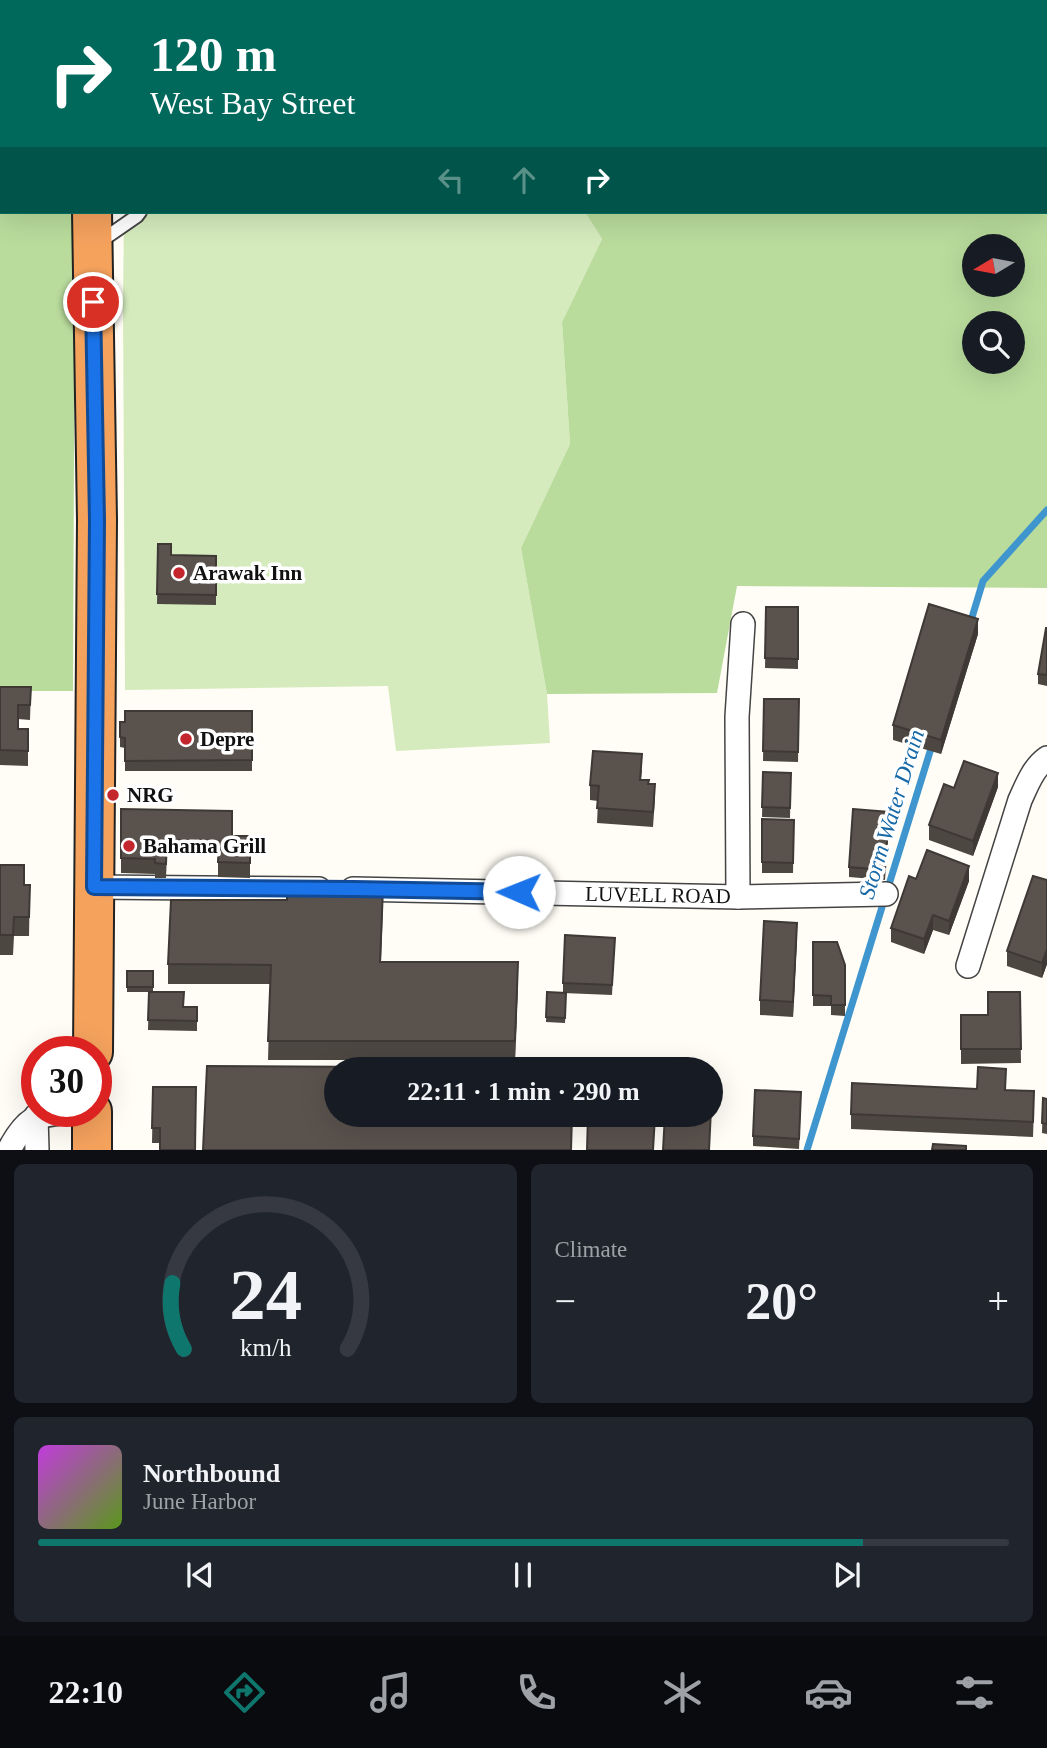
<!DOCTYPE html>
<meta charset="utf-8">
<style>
:root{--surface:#171b24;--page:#20242c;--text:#f1f3f6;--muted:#9ea1a6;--line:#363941;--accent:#0f766e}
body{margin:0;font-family:Georgia,serif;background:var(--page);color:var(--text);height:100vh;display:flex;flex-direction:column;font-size:26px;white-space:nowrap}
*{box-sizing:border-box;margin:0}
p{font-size:23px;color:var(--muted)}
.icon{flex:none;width:38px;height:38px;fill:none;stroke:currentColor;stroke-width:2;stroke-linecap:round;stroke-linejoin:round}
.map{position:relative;height:1150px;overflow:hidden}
.details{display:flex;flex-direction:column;gap:14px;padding:14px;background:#0d0f14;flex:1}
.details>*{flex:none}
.guide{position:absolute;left:0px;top:0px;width:1048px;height:214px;box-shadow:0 7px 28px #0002;background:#00695c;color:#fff;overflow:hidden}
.needle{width:46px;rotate:260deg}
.buttons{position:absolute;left:962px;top:234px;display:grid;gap:14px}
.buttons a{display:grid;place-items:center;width:63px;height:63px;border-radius:50%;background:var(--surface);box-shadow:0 7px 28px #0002;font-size:35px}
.speed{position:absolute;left:21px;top:1036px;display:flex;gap:14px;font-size:35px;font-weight:700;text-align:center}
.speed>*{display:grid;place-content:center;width:91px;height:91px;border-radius:50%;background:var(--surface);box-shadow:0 7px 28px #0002;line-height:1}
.speed .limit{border:10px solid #d22;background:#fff;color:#111}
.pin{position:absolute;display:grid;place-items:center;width:60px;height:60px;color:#fff;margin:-30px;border:4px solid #fff;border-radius:50%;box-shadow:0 2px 7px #0007}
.me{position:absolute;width:77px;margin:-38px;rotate:271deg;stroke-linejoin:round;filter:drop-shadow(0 0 5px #0008)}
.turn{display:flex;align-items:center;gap:24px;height:147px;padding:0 35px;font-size:32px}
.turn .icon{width:91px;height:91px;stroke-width:2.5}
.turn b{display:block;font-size:49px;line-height:60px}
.lanes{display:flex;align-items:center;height:66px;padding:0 35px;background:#0003;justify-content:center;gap:35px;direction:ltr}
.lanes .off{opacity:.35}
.big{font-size:52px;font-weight:800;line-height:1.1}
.details .card{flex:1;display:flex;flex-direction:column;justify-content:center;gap:10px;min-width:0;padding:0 24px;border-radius:10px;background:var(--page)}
.details .dial{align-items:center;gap:0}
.dial svg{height:182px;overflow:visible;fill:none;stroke:var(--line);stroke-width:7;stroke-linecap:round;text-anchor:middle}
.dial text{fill:var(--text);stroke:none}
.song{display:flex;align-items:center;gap:21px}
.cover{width:84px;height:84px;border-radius:10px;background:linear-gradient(135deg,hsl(290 70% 55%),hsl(90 70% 35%))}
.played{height:7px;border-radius:4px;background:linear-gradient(90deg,var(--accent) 85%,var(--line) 85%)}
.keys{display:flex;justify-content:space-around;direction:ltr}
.heat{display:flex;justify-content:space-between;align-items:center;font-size:38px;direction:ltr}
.details .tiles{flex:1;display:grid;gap:14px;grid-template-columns:1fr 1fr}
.card:last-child{grid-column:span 2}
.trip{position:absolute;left:324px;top:1057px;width:399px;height:70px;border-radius:35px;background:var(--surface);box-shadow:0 7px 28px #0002;font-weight:800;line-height:70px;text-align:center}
.tab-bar{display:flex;height:112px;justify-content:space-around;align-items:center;background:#090b0e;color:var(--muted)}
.tab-bar .icon{width:49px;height:49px}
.tab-bar .active{color:var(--accent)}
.tab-bar b{font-size:32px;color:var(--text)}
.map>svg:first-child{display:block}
.green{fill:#d5ebbd}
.forest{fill:#b9dc9c;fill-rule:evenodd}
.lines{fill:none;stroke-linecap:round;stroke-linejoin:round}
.stream{stroke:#3f96cf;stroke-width:7}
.lane-casing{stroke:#444;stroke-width:16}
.street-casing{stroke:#444;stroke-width:26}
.highway-casing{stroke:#222;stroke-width:42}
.lane{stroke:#fff;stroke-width:12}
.street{stroke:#fff;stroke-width:23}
.highway{stroke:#f5a25d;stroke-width:38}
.wall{fill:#4d4742}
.shaded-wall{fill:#3f3936}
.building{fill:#5a524d;stroke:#3f3936;stroke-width:2}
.route-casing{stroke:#114b97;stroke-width:18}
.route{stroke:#1a73e8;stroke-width:12}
.poi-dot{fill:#c4262e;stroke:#fff;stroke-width:2.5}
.labels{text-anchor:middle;stroke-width:7;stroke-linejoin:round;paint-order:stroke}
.poi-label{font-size:21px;font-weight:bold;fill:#111;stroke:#fff;text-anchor:start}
.street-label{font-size:21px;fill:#111;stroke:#fff}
.water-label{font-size:23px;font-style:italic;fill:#1768a6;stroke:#fff}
</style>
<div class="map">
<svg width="1047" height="1150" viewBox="0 0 1047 1150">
<rect width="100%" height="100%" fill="#fffdf5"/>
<!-- green -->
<g class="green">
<rect x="127" y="0" width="491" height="2"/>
<path d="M124 212H585L602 239 562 322 570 444 521 548 547 694 550 743 396 751 388 686 125 690 123 304Z"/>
</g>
<!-- forest -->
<g class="forest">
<path d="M0 0H76V2H2V212H75L73 691H0Z"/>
<path d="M585 212H1034V214H1047V588L737 586 717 693 547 694 521 548 570 444 562 322 602 239ZM975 247H1013V285H975ZM975 324H1013V362H975Z"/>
</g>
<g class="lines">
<!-- stream -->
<g class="stream">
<path d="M970 624 983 581 1047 510"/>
<path d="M807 1150 933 742"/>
</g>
<!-- lane casing -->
<g class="lane-casing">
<g id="lane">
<path d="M277 2V0"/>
<path d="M98 243 137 216 140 212"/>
</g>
</g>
<!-- street casing -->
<g class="street-casing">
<g id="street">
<path d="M94 887 319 889"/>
<path d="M353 889 738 897 886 894"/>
<path d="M738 897 737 717 743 624"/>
<path d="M968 966 1020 800C1027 785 1033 768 1047 758"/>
<path d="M36 1116 37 1150"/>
<path d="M9 1150C29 1112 39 1116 77 1111"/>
</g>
</g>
<!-- highway casing -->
<g class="highway-casing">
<g id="highway">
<path d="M95 2V0"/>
<path d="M92 212 97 520 93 1052"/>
<path d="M92 1111V1150"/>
</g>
</g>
<!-- lane -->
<use href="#lane" class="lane"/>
<!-- street -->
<use href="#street" class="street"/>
<!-- highway -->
<use href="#highway" class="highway"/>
</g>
<!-- wall -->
<g class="wall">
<path d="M158 544 171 555 216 556V605L157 604Z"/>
<path d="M766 607H798V669L765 668Z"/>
<path d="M1047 628V686L1038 684V674Z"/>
<path d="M978 634 941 754 893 740V725Z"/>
<path d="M0 687H31L30 720 18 719V729H28V766L0 765Z"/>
<path d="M764 699H799L798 762 763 761Z"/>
<path d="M252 711V771H125V748L120 747V732Z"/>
<path d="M642 769 641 780 649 784 655 799 653 827 597 823 598 801 590 800V785Z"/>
<path d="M763 772 791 773 790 818 762 817Z"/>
<path d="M998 787 973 856 929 840V825Z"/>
<path d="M121 809 232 836H250V878L218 877V856L167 855 166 878H155V874L121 873Z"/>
<path d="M762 819 794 820 793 873H762Z"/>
<path d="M889 822 885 880 849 877V867Z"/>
<path d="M0 865 24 885H30L29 936H14L13 955H0Z"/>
<path d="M916 879 969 881 949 935 933 930 924 954 891 942V928Z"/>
<path d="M1047 880V964L1042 978 1007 966V951Z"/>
<path d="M383 907 381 962 518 982 515 1060H268L270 984H168V964Z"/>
<path d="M797 937 793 1017 760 1015V1000Z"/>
<path d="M615 938 612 995 563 993V983Z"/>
<path d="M813 942 845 965V1016L831 1015V1006H813Z"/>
<path d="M153 971V992H127V987Z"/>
<path d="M149 992 184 1007H197V1031L148 1030Z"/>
<path d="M547 992 566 993 565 1023 546 1022Z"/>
<path d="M1020 992 1021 1063 961 1064V1015H988Z"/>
<path d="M153 1087H196L160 1143H152Z"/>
<path d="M1006 1090 1034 1106 1033 1137 851 1129V1114Z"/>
<path d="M1043 1098 1047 1099V1134L1042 1133Z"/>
<path d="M801 1103 799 1149 753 1146V1136Z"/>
</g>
<!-- shaded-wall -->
<g class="shaded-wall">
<path d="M978 619V634L941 754V740Z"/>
<path d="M998 773V787L973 856V841Z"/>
<path d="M969 866V881L949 935V921Z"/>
<path d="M933 915V930L924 954V939Z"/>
<path d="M797 923V937L793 1017V1002Z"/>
<path d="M1047 949V964L1042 978V963Z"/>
<path d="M518 962V982L515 1060V1041Z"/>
</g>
<!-- building -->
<g class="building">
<path d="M158 544H171V555L216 556V595L157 594Z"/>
<path d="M929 604 978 619 941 740 893 725Z"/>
<path d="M766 607H798V659L765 658Z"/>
<path d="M1046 628H1047V675L1038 674Z"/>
<path d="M0 687H31L30 705H18V729H28V751L0 750Z"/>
<path d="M764 699H799L798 752 763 751Z"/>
<path d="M125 711H252V760L125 761V738L120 737V722H125Z"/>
<path d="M593 751 642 754 640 780H649L648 784H655L653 812 597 808 599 786 590 785Z"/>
<path d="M964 761 998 773 973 841 929 825 944 784 954 788Z"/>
<path d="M763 772 791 773 790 808 762 807Z"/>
<path d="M121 809 232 811V836H250V863L218 862 219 841 167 840 166 864 155 863V859L121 858Z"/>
<path d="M853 809 889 812 885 870 849 867Z"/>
<path d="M762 819 794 820 793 863 762 862Z"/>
<path d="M927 850 969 866 949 921 933 915 924 939 891 928 909 876 916 879Z"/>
<path d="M0 865H24V885H30L29 917H14L13 935H0Z"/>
<path d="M1033 876 1047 880V949L1042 963 1007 951Z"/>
<path d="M287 888H383L380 962H518L515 1041H268L271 965 168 964 171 900H287Z"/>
<path d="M764 921 797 923 793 1002 760 1000Z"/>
<path d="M565 935 615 938 612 985 563 983Z"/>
<path d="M813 942H837L845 965V1005H831V996L813 995Z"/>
<rect x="127" y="971" width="26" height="16"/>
<path d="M149 992H184L183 1007H197V1021L148 1020Z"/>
<path d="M547 992 566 993 565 1018 546 1017Z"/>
<path d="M988 992H1020L1021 1049H961V1015H988Z"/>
<path d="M207 1066 574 1068 336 1069V1115H572L571 1150H203Z"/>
<path d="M978 1067 1006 1069 1005 1090 1034 1091 1033 1122 851 1114 852 1083 977 1089Z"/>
<path d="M153 1087H196L195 1150H160V1128H152Z"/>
<path d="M710 1089H712L709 1150H663L665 1115H710Z"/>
<path d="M755 1090 801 1092 799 1139 753 1136Z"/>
<path d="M1043 1098 1047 1099V1124L1042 1123Z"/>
<path d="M588 1115 655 1116 653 1150H587Z"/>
<path d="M933 1144 966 1146V1150H932Z"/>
</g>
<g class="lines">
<!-- route casing -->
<g class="route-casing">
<path id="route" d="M93 302 97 520 94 887 354 889 519 892"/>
</g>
<!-- route -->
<use href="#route" class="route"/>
</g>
<!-- markers -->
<g class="poi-dot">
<circle cx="179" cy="573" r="7"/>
<circle cx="186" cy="739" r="7"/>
<circle cx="113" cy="795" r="7"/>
<circle cx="129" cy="846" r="7"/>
</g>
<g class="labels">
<!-- poi labels -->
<g class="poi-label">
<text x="193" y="580">Arawak Inn</text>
<text x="200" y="746">Depre</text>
<text x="127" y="802">NRG</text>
<text x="143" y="853">Bahama Grill</text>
</g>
<!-- street labels -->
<g class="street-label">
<text transform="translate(658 895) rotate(1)" y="7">LUVELL ROAD</text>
</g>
<!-- water labels -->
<g class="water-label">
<text transform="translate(891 814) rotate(-73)" y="8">Storm Water Drain</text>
</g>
</g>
</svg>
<div class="buttons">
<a><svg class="needle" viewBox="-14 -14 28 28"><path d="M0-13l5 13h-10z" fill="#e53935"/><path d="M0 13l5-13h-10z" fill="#9ea1a6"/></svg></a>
<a><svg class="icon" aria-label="search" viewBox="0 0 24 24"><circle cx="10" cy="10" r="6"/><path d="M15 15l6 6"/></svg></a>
</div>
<div class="speed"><div class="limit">30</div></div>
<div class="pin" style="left:93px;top:302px;background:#d93025"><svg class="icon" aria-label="arrive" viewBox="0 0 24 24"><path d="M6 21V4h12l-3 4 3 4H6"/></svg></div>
<svg class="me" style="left:519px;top:892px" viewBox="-20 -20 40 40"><circle r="19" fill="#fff"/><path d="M0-13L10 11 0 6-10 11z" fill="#1a73e8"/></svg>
<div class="trip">22:11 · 1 min · 290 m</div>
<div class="guide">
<div class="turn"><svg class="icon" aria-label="right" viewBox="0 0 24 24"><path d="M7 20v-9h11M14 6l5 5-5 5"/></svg><div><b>120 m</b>West Bay Street</div></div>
<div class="lanes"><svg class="icon off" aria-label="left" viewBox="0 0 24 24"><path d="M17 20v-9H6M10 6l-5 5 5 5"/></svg><svg class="icon off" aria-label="ahead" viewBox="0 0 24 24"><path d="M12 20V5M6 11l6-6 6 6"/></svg><svg class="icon" aria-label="right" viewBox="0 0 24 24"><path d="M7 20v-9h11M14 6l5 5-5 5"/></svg></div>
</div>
</div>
<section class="details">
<div class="tiles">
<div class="card dial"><svg viewBox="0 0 100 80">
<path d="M14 69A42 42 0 1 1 86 69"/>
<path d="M14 69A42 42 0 0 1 9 40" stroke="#0f766e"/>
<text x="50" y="56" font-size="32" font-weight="700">24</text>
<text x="50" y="72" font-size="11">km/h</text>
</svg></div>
<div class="card"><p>Climate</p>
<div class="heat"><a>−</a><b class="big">20°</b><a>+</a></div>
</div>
<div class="card">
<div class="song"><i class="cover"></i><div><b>Northbound</b><p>June Harbor</p></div></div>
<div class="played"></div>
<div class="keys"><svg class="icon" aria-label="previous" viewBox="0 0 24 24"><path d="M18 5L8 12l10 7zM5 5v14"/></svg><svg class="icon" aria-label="pause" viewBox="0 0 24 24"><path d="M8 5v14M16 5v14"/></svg><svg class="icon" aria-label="next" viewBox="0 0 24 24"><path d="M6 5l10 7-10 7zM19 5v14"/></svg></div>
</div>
</div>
</section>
<nav class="tab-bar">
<b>22:10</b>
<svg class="icon active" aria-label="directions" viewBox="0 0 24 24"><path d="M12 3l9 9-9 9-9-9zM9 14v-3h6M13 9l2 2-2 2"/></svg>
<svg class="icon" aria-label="music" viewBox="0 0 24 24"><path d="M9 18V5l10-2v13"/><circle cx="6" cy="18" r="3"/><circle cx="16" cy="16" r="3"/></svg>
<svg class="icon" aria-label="phone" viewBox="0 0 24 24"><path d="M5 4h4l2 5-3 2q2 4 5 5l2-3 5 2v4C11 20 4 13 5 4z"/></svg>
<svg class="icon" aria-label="climate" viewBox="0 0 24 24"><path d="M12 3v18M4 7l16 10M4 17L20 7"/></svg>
<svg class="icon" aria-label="car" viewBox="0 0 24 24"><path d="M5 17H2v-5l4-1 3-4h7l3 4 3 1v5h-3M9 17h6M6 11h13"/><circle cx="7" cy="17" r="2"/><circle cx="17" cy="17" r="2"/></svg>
<svg class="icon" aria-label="filters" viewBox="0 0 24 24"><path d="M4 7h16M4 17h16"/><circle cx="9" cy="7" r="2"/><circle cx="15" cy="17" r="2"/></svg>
</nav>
